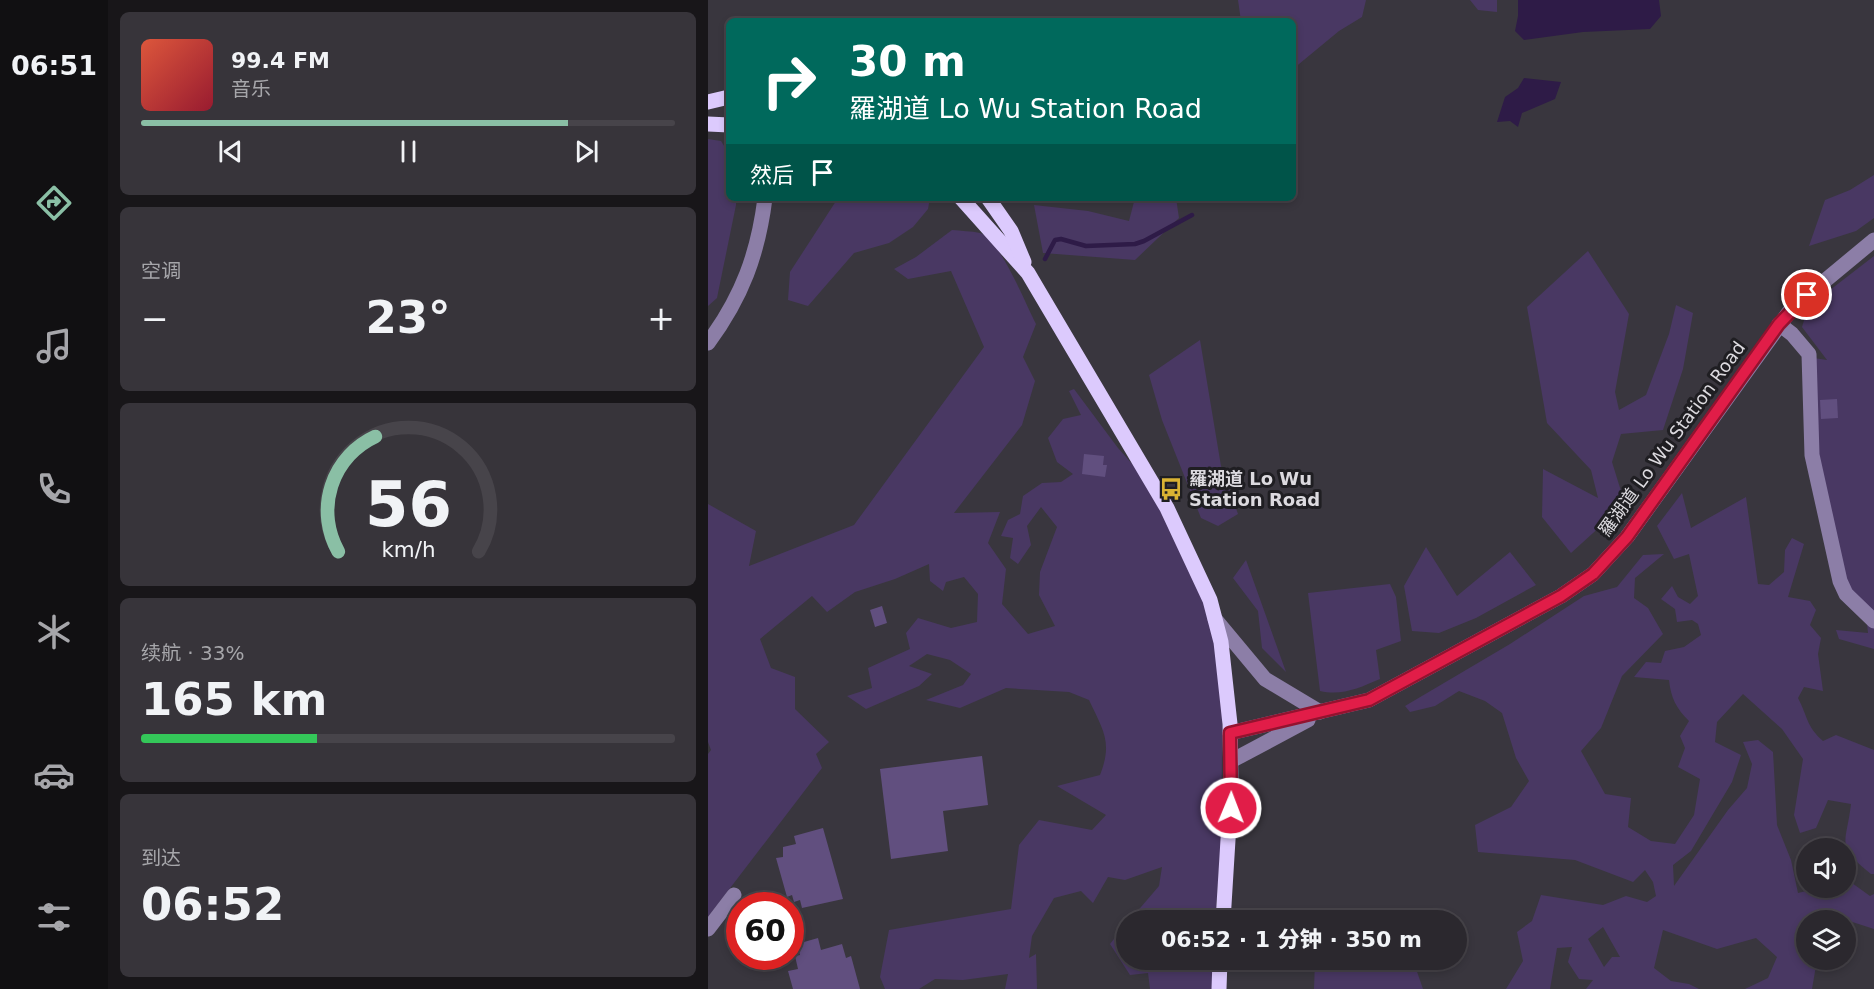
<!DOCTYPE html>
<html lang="zh">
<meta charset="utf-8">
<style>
:root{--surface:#2b282e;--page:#37343a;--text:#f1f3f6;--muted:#a6a6aa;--line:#47444a;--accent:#8abfa5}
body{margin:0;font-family:"DejaVu Sans","Noto Sans SC",sans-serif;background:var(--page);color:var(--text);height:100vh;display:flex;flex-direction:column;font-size:22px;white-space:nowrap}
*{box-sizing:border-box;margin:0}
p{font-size:20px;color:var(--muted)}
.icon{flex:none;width:33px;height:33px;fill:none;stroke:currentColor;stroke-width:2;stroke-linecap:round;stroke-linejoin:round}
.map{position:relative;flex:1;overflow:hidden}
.sheet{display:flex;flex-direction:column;gap:12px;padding:12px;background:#181619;width:600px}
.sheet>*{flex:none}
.hud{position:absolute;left:18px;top:18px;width:570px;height:183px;border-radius:9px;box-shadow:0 3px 9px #0003,0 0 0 2px var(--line);background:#00695c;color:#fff;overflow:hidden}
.tools{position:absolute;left:1088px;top:838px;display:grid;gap:12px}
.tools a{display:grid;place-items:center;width:60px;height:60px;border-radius:50%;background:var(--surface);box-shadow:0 3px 9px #0003,0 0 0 2px var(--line);font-size:30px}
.speed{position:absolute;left:18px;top:892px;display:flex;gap:12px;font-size:30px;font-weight:700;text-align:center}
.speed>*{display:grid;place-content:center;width:78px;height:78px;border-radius:50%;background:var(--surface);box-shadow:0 3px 9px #0003,0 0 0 2px var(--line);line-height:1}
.speed .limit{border:9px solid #d22;background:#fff;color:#111}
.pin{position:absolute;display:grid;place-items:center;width:51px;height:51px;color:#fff;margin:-26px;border:3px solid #fff;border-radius:50%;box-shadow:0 2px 6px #0007}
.me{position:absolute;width:66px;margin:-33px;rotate:1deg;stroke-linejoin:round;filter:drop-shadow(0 0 4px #0008)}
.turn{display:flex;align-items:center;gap:21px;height:126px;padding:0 24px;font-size:27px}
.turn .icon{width:78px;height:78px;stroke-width:2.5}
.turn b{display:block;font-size:42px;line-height:51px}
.then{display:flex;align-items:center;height:57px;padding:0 24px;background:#0003;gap:12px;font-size:22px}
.big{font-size:45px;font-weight:800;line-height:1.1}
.sheet .card{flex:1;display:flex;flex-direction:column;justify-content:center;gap:9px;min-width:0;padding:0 21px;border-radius:9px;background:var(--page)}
.sheet .dial{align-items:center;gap:0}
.dial svg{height:156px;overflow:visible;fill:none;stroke:var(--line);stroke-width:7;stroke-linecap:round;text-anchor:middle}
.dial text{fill:var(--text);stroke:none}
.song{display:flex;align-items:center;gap:18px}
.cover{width:72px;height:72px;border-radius:9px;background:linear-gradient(135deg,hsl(10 70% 55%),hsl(350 70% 35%))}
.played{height:6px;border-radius:3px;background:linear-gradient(90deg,var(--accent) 80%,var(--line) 80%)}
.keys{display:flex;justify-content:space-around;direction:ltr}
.heat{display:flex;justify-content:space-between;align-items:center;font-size:33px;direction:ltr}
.charge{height:9px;border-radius:4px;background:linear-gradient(90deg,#34c759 33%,var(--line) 0)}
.trip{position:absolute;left:408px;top:910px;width:351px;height:60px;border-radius:30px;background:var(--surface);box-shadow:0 3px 9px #0003,0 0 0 2px var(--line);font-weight:800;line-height:60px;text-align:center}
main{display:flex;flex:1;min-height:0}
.menu{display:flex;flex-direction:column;width:108px;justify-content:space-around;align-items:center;background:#111012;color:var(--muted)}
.menu .icon{width:42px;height:42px}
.menu .selected{color:var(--accent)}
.menu b{font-size:27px;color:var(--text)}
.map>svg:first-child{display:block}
.green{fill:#493863;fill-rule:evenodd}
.water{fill:#2e1b47}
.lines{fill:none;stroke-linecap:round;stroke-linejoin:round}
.stream{stroke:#2e1b47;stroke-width:4.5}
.building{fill:#614f7f}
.minor{stroke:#8c7ea7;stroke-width:15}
.major{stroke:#dccafd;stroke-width:15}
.route-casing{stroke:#92132f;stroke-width:15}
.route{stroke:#e11d48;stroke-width:10}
.labels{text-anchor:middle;stroke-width:6;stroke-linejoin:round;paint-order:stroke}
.street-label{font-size:18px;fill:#dcdadf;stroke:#1f1e22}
.poi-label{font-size:18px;font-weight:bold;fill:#dcdadf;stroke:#1f1e22;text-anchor:start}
</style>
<main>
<nav class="menu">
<b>06:51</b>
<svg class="icon selected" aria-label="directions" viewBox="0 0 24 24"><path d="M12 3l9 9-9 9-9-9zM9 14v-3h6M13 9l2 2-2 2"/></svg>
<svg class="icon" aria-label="music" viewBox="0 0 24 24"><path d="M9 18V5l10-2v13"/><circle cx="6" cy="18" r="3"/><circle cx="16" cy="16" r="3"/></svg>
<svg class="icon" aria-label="phone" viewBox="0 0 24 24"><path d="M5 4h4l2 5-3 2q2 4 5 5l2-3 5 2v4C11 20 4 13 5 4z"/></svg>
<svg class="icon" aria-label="climate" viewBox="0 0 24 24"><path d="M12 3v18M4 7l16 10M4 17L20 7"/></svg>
<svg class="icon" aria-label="car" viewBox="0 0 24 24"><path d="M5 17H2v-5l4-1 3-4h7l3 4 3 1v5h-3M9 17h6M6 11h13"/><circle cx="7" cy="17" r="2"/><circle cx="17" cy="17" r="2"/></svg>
<svg class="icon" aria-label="filters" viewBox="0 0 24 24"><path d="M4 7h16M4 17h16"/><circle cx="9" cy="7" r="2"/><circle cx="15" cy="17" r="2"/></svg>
</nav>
<section class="sheet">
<div class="card">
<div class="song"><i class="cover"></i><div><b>99.4 FM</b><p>音乐</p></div></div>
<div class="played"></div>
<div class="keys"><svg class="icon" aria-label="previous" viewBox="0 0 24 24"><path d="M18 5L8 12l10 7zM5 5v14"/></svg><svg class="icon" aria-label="pause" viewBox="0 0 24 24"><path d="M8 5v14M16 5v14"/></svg><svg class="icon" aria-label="next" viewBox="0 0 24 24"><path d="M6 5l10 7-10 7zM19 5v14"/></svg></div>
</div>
<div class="card"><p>空调</p>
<div class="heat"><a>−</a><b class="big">23°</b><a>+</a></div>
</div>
<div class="card dial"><svg viewBox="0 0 100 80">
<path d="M14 69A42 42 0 1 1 86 69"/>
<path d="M14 69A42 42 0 0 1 33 10" stroke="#8abfa5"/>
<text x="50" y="56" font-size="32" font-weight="700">56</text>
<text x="50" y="72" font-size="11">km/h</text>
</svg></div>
<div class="card"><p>续航 · 33%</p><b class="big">165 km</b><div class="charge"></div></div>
<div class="card"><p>到达</p><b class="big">06:52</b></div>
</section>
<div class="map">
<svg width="1166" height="989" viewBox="0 0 1166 989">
<rect width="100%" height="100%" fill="#39363e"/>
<!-- green -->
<g class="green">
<path d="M530 0H658L654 17 631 31 585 69V21H533Z"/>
<path d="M762 0H789V12L770 10Z"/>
<path d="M0 139 13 141 21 154V198H28V205L9 298 0 306Z"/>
<path d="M1166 175V218L1148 231 1101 246 1117 200 1142 190Z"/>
<path d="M130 198H222L220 209 205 227 181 243 146 253 100 306 80 300 82 272Z"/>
<path d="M427 198H468L471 218 427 260 335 253 326 205 380 211 421 221Z"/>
<path d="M244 230C253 231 263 231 272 233 292 239 317 303 328 324L315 357 327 381 314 425 246 513 292 512 280 543 298 569 294 604 320 634 347 626 331 595 332 572 349 527 333 507 319 526 323 545 310 564 302 558 305 538 293 536 300 520 312 514 315 496 334 483 353 482 365 474 349 462 340 438 355 419 373 415 361 391 366 389 410 448 451 494 497 589 515 662 513 843 507 921H421L451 886 454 867 417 880 400 877 385 903 373 891 346 898 324 936 321 958 328 954 329 989H297L300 974 255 980 227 979 211 989H177L172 977 181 930 303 909 311 845 331 820 384 830 398 815 349 786 392 775C405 742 395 730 381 700L361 692 298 688 252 708 218 700 255 685 263 674 242 660 219 654 201 666 224 674 211 686 158 709 139 696 164 688 160 668 202 649 198 633 210 618 243 628 269 622 270 594 256 577 238 582 235 591 222 581 221 564 187 579 147 592 119 612 104 596 52 639 63 668 87 677V709L121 742 108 754 114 768 0 917V754L3 750 0 742V504L48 531 41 566 146 525 276 347 243 271 200 279 186 269 208 257Z"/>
<path d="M880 251 921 314 907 392 911 410 938 395 961 334 968 305 985 313 975 369 955 430 913 434 904 462 917 504 863 553 834 517 835 469 890 498 883 470 839 423 819 307Z"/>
<path d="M1166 256V649L1131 639 1128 630 1160 633 1158 614 1132 581 1112 496 1099 357 1119 360 1094 327 1100 307Z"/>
<path d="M492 340 513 466 530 514 510 526 493 518 454 420 441 375Z"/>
<path d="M974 493 983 528 1038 497 1050 584 1061 585 1076 572 1077 550 1084 538 1096 544 1080 597 1102 601 1108 610 1102 625 1113 638 1110 654 1115 691 1096 687 1090 698C1100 717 1098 726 1115 741L1128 735 1166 750V874H1163C1127 844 1138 846 1143 804L1120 800 1108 828 1092 833 1086 815 1095 759 1074 729 1035 694 1009 722 1007 742 1033 755 1024 782 983 851 965 865 966 886 1020 810 1039 788 1044 764 1035 742 1050 740 1065 752 1069 825 1083 860 1090 893 1110 888H1137V878L1162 896 1166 894V929L1132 918 1129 921H1098V960H1109L1104 989H1037L1060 978 1069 957 1048 938 1009 949 955 930 946 968 963 981 981 984 991 989H878L885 980 871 979 860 962 864 947 849 948 842 989H798L815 961 809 932 824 921 833 895 895 905 918 896 939 902 948 896 945 882 937 870 925 882 867 860 770 852 767 825 803 807 821 781 808 758 794 713 777 701 751 691 727 706 702 712 697 706 802 644 876 596 909 587 935 555 956 554 927 578 926 598 940 608 955 634 914 676 893 728 873 751 897 794 923 798 920 827 943 841 967 844 986 815 992 779 970 767 977 748 972 736 981 721C968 708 963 698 961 680L926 677 938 662 953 663 957 651 976 647 993 635 990 624 984 620 969 622 967 609 953 599 964 586 970 597 982 604 990 596 981 554 966 559 949 526ZM895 927 912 957H904L896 967 880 939Z"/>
<path d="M718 547 749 596 802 552 828 585 768 618 731 633 704 631 696 586Z"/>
<path d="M538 560 578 672 554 648 550 611 525 578Z"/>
<path d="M682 584 688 597 693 641 668 650 672 679C651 688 634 696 612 691L600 593Z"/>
<path d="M418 924V960H504L505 989H442L440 973 422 975 402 944Z"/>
<path d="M607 960H616L617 963 642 972 667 960H705L715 989H606Z"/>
</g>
<!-- water -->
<g class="water">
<path d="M810 0H951L953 16 942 29 875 32 816 40 807 31 810 16Z"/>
<path d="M816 78 853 82 847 99 814 113 810 127 802 121 789 122 797 97 810 88Z"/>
</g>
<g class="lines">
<!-- stream -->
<path class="stream" d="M337 259 347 240 353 239 378 246 427 244 436 241 484 215"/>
</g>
<!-- building -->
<g class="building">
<path d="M1129 399 1130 418 1113 419 1112 400Z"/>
<path d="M376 454 396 456 395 465H399L397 477 374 474Z"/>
<path d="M174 606 179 623 167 627 162 610Z"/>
<path d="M274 756 280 805 235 811 240 851 183 859 172 769Z"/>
<path d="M115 828 135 899 94 908 92 900 86 902 84 895 79 897 68 858 75 857V847L88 844 86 836Z"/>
<path d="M110 938 113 950 134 944 138 958 143 956 152 989H85L80 971 90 969 87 956 92 955 89 944Z"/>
</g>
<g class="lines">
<!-- minor -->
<g class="minor">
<path d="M1071 324 1084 334 1101 354 1104 455 1132 581 1138 594 1166 621"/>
<path d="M0 343C34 297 50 254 57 198"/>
<path d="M507 619 557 679 612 712"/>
<path d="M522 733 661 700 853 596 885 574 919 537 1084 308 1166 240"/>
<path d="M523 761 600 720"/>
<path d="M0 929 26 895"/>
</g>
<!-- major -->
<g class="major">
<path d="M0 102 21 97"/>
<path d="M0 124 21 125"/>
<path d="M253 198 320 273 330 290 459 508 502 600 513 642 522 724 523 791 515 921"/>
<path d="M280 198 303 231 316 262"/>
<path d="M511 989 512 960"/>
</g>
</g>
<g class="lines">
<!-- route casing -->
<g class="route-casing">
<path id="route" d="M523 808 522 733 661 700 853 596 885 574 919 537 1071 324 1099 295"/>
</g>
<!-- route -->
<use href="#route" class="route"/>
</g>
<!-- icons -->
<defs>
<g id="bus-bare" transform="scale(1.8)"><path d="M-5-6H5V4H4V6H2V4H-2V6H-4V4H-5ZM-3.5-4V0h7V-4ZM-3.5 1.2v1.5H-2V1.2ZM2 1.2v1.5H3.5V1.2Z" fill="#dab333" stroke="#1f1e22" stroke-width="2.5" paint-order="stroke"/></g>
</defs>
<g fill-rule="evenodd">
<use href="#bus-bare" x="463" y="489"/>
</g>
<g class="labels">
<!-- street labels -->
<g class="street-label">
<text transform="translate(964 439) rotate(-54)" y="6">羅湖道 Lo Wu Station Road</text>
</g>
<!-- poi labels -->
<g class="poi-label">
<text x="481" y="485">羅湖道 Lo Wu<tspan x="481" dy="21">Station Road</tspan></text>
</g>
</g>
</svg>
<div class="tools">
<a><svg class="icon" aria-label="sound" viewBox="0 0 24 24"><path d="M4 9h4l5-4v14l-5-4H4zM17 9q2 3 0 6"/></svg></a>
<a><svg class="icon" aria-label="layers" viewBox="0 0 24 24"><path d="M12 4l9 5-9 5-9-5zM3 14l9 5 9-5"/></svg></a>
</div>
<div class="speed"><div class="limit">60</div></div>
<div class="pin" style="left:1099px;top:295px;background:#d93025"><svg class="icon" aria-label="arrive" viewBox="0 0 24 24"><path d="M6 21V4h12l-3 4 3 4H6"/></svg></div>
<svg class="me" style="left:523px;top:808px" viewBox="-20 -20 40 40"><circle r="17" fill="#e11d48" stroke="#fff" stroke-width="3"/><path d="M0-11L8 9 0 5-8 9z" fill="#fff"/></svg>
<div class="trip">06:52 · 1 分钟 · 350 m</div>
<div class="hud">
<div class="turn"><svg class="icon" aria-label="right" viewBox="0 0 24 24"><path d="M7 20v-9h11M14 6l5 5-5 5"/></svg><div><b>30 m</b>羅湖道 Lo Wu Station Road</div></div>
<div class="then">然后<svg class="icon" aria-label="arrive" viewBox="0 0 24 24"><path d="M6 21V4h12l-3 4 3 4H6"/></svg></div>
</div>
</div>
</main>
